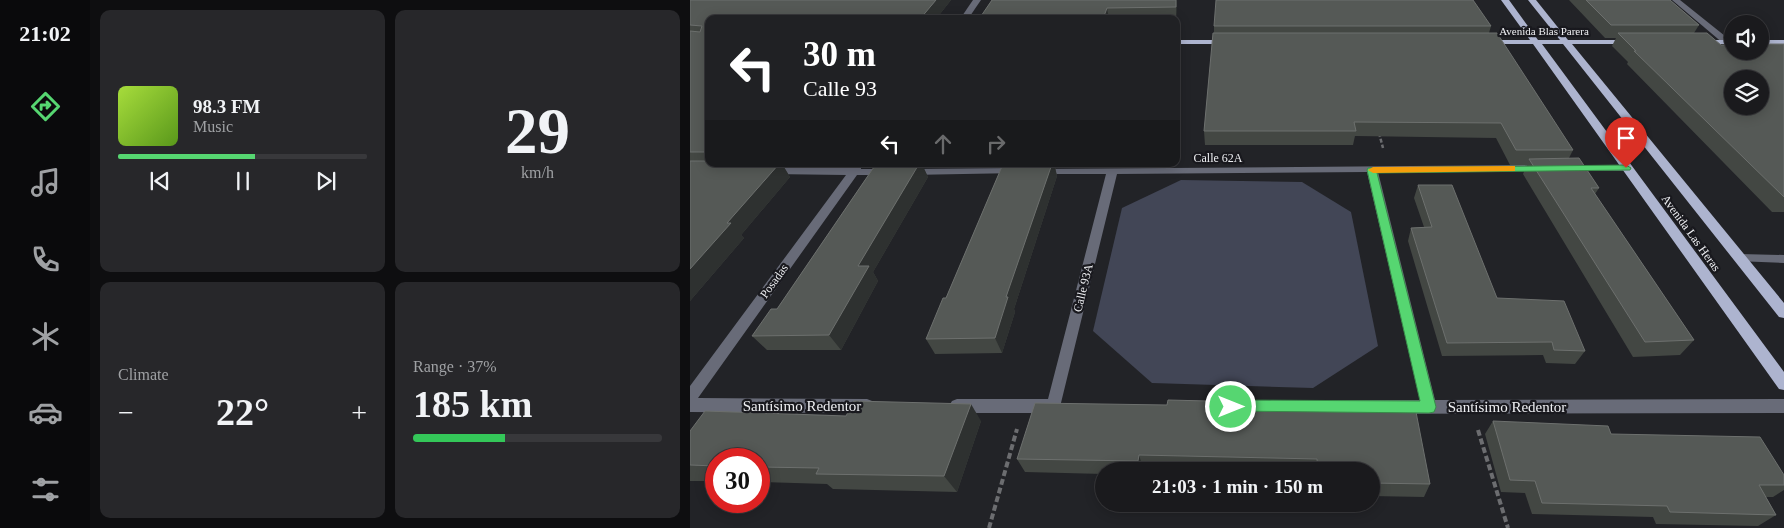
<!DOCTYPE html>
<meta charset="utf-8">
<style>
:root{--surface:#1a1a1d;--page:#27272a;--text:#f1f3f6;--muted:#9fa1a4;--line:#38383b;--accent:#56d671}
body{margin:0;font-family:Georgia,serif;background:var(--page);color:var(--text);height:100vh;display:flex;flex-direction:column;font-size:19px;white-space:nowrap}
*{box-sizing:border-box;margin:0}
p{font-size:16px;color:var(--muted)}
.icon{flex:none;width:28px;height:28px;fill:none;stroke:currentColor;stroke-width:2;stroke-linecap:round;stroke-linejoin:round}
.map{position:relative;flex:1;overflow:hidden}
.sheet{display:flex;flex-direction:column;gap:10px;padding:10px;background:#0e0e10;width:600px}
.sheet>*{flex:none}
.top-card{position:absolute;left:15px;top:15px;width:475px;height:152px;border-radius:10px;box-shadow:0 2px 12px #0003,0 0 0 1px var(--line);background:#202124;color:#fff;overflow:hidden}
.buttons{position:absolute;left:1034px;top:15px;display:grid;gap:10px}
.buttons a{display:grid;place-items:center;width:45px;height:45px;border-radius:50%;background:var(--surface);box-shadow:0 2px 12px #0003,0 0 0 1px var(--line);font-size:25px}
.speed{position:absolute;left:15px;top:448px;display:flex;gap:10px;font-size:25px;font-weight:700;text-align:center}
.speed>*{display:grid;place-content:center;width:65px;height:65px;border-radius:50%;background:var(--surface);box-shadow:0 2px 12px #0003,0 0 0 1px var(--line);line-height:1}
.speed .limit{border:8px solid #d22;background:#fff;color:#111}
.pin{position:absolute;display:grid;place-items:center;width:42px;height:42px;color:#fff;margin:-51px -21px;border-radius:50% 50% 50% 0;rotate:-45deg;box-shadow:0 0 5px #0007}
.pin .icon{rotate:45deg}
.me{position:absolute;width:55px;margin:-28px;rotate:90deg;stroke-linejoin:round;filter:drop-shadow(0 0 4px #0008)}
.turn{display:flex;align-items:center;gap:18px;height:105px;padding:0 15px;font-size:22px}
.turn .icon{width:65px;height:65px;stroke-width:2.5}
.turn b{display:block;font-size:35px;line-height:42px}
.lanes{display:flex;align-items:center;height:48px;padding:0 15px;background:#0003;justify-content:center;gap:25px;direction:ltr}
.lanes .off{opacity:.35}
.big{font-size:38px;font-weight:600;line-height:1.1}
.sheet .widget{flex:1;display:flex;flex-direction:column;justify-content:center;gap:8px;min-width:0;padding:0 18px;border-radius:10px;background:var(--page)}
.sheet .dial{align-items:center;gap:0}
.dial b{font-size:65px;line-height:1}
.song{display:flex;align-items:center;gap:15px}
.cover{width:60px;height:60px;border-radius:8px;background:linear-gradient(135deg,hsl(80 70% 55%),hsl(90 70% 35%))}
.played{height:5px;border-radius:2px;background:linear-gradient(90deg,var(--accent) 55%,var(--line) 55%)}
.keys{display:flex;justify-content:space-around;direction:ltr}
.heat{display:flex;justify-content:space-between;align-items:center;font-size:28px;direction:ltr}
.charge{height:8px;border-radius:4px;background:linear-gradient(90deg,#34c759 37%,var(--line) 0)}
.sheet .tiles{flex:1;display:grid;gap:10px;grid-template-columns:repeat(2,1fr)}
.trip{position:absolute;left:405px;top:462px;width:285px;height:50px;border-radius:25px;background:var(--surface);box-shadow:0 2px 12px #0003,0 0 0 1px var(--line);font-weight:600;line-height:50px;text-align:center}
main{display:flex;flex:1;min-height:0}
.tabs{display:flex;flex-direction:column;width:90px;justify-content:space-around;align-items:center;background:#0a0a0c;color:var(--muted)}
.tabs .icon{width:35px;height:35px}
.tabs .selected{color:var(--accent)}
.tabs b{font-size:22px;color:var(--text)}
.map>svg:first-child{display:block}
.green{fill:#424656}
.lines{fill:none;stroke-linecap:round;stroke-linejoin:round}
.path-far1{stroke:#6c6d70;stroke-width:2.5;stroke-dasharray:4 2;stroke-linecap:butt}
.path{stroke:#6c6d70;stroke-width:4;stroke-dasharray:6 3;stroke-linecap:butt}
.minor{fill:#686b78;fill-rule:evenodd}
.major{fill:#adb4cf;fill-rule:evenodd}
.wall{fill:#434743}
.shaded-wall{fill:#2e3130}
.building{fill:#555956;stroke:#6d706e;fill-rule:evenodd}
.route{fill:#56d671;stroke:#388b49}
.slow{fill:#f59e0b}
.labels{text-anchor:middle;stroke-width:4.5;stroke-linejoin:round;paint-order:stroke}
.far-street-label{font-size:11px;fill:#eeeff2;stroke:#19191e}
.street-label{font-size:12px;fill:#eeeff2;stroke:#19191e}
.near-street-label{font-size:15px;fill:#eeeff2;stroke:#19191e}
</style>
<main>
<nav class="tabs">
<b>21:02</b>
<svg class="icon selected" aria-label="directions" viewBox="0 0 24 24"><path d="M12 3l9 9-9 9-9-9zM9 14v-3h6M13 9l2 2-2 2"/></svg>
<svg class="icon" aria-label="music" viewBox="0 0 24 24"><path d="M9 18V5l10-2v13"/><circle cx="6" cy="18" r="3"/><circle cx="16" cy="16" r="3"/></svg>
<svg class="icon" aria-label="phone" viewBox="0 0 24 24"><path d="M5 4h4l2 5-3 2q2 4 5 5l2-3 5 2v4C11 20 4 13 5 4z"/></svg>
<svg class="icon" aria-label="climate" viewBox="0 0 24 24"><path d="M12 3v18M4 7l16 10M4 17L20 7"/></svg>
<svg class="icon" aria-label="car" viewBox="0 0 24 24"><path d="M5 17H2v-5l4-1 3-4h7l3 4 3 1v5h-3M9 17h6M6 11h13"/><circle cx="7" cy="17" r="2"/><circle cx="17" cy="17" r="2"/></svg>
<svg class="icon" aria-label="filters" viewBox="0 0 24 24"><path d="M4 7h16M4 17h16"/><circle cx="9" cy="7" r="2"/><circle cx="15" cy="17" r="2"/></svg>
</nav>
<section class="sheet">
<div class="tiles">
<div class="widget">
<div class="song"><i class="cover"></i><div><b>98.3 FM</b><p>Music</p></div></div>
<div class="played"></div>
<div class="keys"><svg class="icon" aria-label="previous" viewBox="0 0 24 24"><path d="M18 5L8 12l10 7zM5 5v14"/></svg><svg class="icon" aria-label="pause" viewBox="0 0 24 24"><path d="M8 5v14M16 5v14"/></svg><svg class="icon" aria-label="next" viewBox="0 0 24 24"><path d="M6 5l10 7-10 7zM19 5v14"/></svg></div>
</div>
<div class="widget dial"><b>29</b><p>km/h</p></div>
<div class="widget"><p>Climate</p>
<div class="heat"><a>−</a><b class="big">22°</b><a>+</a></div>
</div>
<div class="widget"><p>Range · 37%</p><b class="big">185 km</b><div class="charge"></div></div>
</div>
</section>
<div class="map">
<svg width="1094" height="528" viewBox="0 0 1094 528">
<rect width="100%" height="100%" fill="#222327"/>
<!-- green -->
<path class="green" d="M491 180 612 182 661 212 688 346 623 388 462 383 403 331 432 208Z"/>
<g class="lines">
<!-- path-far1 -->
<path class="path-far1" d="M689 133 693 148"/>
<!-- path -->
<g class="path">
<path d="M788 430 818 528"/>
<path d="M299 528 327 429"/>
</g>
<!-- minor -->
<g class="minor">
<path d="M283 0H291L278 19H270Z"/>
<path d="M982 0H990L1040 40V44H1034Z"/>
<path d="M167 164 171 165V169H196L201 172 196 175H167L8 398 177 399 182 401 185 406 182 411 177 413 0 412V386L156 175 81 174 76 171 81 168H161Z"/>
<path d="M851 165 856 168 855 170 688 172 745 400 1094 399V413L582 414 577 412 574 407 577 402 582 400H730L677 172 427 174 369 411 364 413H267L262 411 259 406 262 401 267 399H358L416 174H349L345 173V169Z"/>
<path d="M879 165H936L941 168 936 171 875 170 874 168Z"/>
<path d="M326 168 330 169V173L219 175 214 172 219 169Z"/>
<path d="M1050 254 1094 255V263L1046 261 1044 258 1046 255Z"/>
</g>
<!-- major -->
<g class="major">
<path d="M811 0H819L848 40H870L838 0H846L878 40H944L945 42 941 44H882L1094 303V318L1089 317 873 44H852L1094 372V390L1089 389 843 44H793L792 42 796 40H840Z"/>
<path d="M486 40H539L543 42 539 44H486Z"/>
<path d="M1008 40H1042V44H1011L1007 42Z"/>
<rect x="1070" y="40" width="24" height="4"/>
</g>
</g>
<!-- wall -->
<g class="wall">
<path d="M0 0H261L246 19H19V164H111L109 167H94L100 177 51 235 54 238 0 301Z"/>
<path d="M302 0H487L486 20V19H289Z"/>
<path d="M879 0H980L1009 25 1004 33 1031 45 1094 44V212H1082L937 64 938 62 922 46 926 38H915Z"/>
<path d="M524 26H801L799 33 883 150 879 158 909 188 905 194 1004 340 990 355 943 357 833 174 837 165H820L806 138 665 136 663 145H515L514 131 524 33Z"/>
<path d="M186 164H245L243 167H233L238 177 183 272 188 281 151 350H77L62 336 87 309Z"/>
<path d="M313 164H371V166H365L367 176 324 309 325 312 312 353 245 354 236 339 256 298Z"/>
<path d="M728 185 807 298 895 351 885 364 856 363 853 355 752 356 718 241 721 228 734 227 724 198Z"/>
<path d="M598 409 740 484 734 497 681 496V471H583L453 468 452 471H414V474L335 472 327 459Z"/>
<path d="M291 421 267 492 143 489 137 484 69 482V459H26V481H0V431Z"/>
<path d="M803 421 921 434 1094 475V490L1083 497H1076L1086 515 1068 526 966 524 963 517 842 514 835 493 811 492 795 434Z"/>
</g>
<!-- shaded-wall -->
<g class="shaded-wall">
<path d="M246 0H261L246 19H230Z"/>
<path d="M486 0H487L486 20Z"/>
<path d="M417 8 419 19H413Z"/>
<path d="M89 164H92L100 177 51 235 54 238 0 301V269L37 223Z"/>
<path d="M229 164H232L238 177 183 272 188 281 151 350 139 335 168 266Z"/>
<path d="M362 164H364L367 176 324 309 325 312 312 353 305 338 316 297Z"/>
<path d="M281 404 291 421 267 492 254 476Z"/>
<path d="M449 455 453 468 452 471H451L448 461Z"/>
</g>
<!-- building -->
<g class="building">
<path d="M0 0H246L230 19H19V152H0V31L10 32 12 26 0 25Z"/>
<path d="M302 0H486V7L417 8 413 19H289Z"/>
<path d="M526 0H783L801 26H524Z"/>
<path d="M896 0H980L1009 25H921Z"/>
<path d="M523 33H807L883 150H826L811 123 664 122 666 131H514Z"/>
<path d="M928 33H1017L1031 45H1042V51H1070V44H1094V197L944 51H946ZM1042 79H1070V106H1042Z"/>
<path d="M889 158 909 188H901L1004 340 955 342 839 159Z"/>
<path d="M0 161H19V164H89L37 223H41L0 269Z"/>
<path d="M186 164H229L168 266H179L139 335 62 336 81 309H87Z"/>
<path d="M313 164H362L316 297H318L305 338 236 339 253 298H256Z"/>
<path d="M728 185H762L807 298 874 301 895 351 864 350 862 342 757 343 721 228 742 227Z"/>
<path d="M478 400 598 403V409L726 412 740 484 681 483V471H628L627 459 449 455 448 461 327 459 345 403 477 405Z"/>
<path d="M164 401 281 404 254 476 126 474 129 468 69 467V459H26V466L0 465V431L15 411 156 416Z"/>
<path d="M803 421 918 426 921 434 1070 437 1094 475V485H1069L1086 515 980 512 977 506 852 503 845 481 820 480Z"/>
</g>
<!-- route -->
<path class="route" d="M936 165 941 168 940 170 687 173 746 407 744 412 739 413 536 411 534 407 536 402 541 400 730 401 677 170 678 168Z"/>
<!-- slow -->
<path class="slow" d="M822 166H825V171L683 173 678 170 683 167Z"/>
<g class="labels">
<!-- far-street labels -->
<g class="far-street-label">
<text x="854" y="35">Avenida Blas Parera</text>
</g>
<!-- street labels -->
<g class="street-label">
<text x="528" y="162">Calle 62A</text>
<text transform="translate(1001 233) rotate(54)" y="4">Avenida Las Heras</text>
<text transform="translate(84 281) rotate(-54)" y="4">Posadas</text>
<text transform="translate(393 288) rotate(-76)" y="4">Calle 93A</text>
</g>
<!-- near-street labels -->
<g class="near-street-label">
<text x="112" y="411">Santísimo Redentor</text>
<text x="817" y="412">Santísimo Redentor</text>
</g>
</g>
</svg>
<div class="buttons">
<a><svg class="icon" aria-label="sound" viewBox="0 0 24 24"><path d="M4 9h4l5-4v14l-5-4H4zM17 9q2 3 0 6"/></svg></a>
<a><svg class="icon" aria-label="layers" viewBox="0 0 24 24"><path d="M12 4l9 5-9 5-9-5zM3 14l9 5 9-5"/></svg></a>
</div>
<div class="speed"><div class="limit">30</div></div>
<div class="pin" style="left:936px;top:168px;background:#d93025"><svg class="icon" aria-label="arrive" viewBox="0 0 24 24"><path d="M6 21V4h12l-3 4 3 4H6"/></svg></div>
<svg class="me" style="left:541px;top:407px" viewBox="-20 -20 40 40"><circle r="17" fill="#56d671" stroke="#fff" stroke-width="3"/><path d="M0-11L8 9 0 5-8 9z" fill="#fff"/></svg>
<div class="trip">21:03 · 1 min · 150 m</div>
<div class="top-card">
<div class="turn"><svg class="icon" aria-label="left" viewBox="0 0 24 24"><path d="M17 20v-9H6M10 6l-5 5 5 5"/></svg><div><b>30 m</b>Calle 93</div></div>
<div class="lanes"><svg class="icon" aria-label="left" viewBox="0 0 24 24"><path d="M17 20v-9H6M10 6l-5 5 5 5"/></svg><svg class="icon off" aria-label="ahead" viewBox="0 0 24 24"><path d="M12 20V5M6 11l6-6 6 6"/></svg><svg class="icon off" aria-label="right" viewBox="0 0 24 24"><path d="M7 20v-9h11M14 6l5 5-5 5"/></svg></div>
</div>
</div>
</main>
